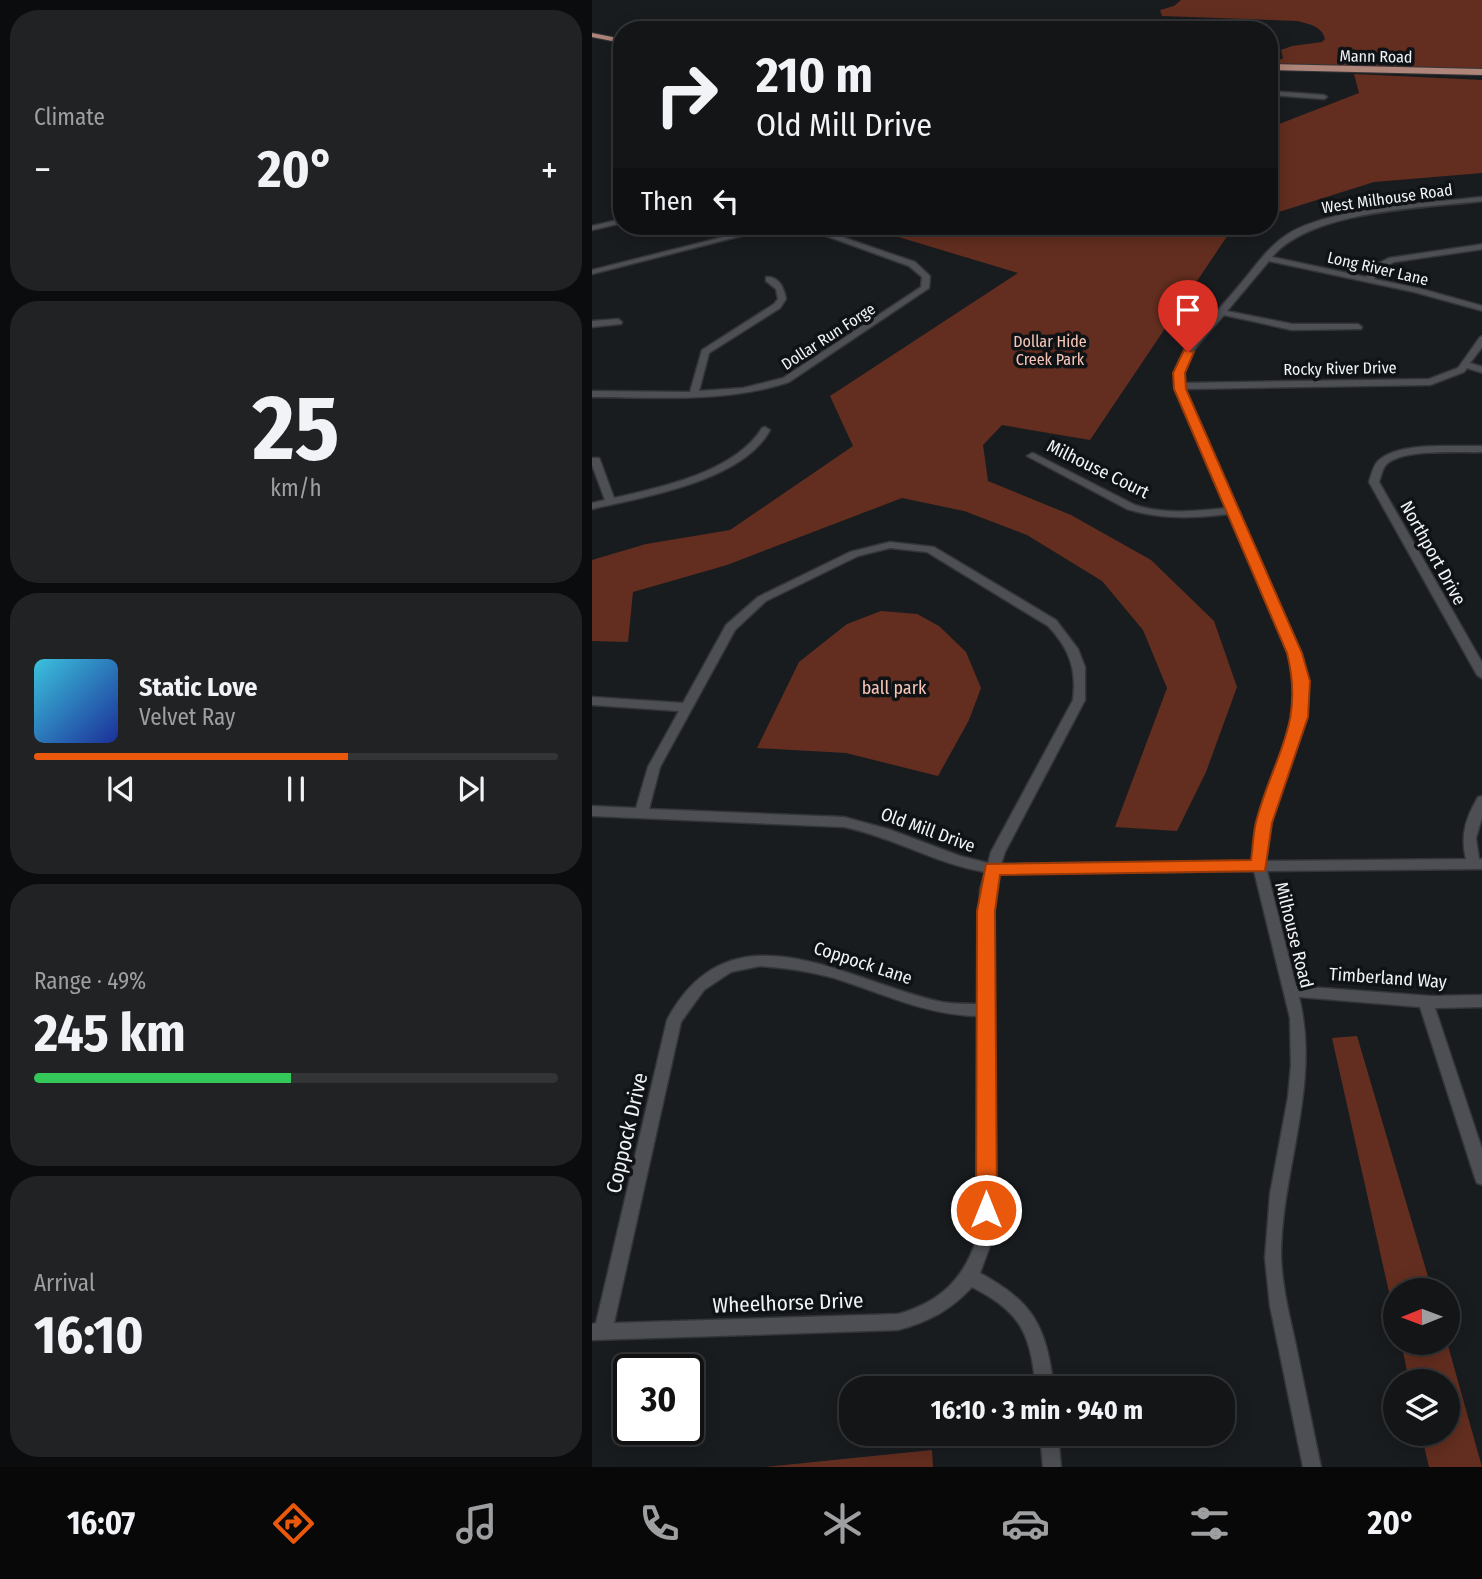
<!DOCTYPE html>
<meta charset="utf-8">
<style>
:root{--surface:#131517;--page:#202224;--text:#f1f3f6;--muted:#9d9fa1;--line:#323436;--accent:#ea580c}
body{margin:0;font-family:"Fira Sans Condensed",sans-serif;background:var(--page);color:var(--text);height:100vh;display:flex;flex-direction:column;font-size:26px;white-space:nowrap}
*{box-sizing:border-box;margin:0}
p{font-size:23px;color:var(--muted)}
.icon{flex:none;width:38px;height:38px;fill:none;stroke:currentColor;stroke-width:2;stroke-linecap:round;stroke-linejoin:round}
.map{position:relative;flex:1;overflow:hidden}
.panel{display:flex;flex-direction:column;gap:10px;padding:10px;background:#0a0c0d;width:592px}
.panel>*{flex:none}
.top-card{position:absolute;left:21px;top:21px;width:665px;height:214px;border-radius:28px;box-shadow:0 4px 18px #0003,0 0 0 2px var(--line);background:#131517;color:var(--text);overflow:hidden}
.needle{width:46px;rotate:269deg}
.fabs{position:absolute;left:791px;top:1278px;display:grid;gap:14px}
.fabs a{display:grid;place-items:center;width:77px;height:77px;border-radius:50%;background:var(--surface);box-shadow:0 4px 18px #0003,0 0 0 2px var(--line);font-size:35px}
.speed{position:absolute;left:21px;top:1354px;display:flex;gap:14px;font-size:35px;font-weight:700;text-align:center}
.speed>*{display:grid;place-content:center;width:91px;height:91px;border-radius:50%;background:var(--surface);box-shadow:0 4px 18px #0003,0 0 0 2px var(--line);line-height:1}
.speed .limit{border:4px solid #111;border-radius:10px;background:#fff;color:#111}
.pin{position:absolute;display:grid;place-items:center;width:60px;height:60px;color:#fff;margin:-72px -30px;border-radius:50% 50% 50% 0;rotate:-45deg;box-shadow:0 0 7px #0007}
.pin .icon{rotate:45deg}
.me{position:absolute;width:77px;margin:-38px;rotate:0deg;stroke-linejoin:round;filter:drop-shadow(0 0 5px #0008)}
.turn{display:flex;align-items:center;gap:24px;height:147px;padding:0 28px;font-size:32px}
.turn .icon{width:91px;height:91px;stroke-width:2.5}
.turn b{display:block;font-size:49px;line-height:60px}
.then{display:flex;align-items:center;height:66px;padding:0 28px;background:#0003;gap:14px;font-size:26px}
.big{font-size:52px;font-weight:700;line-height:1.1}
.panel .card{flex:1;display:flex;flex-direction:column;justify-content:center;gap:10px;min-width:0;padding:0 24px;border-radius:28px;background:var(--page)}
.panel .dial{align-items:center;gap:0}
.dial b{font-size:91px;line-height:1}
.song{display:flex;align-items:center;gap:21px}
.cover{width:84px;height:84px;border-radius:10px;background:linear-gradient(135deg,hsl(190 70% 55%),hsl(230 70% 35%))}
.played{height:7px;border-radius:4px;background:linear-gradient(90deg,var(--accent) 60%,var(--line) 60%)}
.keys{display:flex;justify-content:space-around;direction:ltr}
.heat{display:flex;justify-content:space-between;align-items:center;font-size:38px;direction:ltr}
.charge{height:10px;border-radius:5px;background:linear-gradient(90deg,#34c759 49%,var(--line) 0)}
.trip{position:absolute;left:247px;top:1376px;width:396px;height:70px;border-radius:28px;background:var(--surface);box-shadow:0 4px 18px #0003,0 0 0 2px var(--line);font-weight:700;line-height:70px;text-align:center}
.dock{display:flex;height:112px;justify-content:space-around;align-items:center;background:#080809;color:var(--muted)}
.dock .icon{width:49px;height:49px}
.dock .on{color:var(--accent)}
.dock b{font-size:32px;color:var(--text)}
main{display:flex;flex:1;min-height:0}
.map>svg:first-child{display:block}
.green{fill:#632e1f}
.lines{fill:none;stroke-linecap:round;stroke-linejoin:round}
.minor-casing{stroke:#343538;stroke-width:3}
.major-casing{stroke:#343538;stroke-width:2}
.minor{fill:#4d4f54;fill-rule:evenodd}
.major{fill:#af8479;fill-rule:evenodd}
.route{fill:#ea580c;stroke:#983908;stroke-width:2}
.labels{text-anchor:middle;stroke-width:7;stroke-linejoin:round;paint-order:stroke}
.far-street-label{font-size:16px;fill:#f1f3f5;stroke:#101316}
.far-park-label{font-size:16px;fill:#f8c6b7;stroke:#101316}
.street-label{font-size:18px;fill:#f1f3f5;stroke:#101316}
.park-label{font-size:18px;fill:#f8c6b7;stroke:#101316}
.near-street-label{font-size:21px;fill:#f1f3f5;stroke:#101316}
</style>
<main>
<section class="panel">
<div class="card"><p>Climate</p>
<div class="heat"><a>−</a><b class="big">20°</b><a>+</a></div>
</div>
<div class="card dial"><b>25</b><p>km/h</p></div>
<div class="card">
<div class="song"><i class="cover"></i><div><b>Static Love</b><p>Velvet Ray</p></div></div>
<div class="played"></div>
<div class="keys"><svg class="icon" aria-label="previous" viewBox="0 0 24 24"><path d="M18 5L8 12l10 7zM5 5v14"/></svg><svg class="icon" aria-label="pause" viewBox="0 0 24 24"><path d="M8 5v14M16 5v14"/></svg><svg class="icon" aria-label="next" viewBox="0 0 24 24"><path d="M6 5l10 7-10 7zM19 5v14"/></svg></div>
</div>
<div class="card"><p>Range · 49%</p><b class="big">245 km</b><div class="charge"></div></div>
<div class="card"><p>Arrival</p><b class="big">16:10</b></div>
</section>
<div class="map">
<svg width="891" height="1467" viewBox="0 0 891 1467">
<rect width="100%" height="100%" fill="#191c1f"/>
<!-- green -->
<g class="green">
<path d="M589 0H890V70L681 64 691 58 689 50 700 46 730 42 733 39C730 26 717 24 705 21L570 16 568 10 582 6Z"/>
<path d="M762 74 890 80V173L782 182 677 215V128L767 93Z"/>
<path d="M270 226H642L498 440 410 425 391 445 396 481 479 515 559 560 622 621 645 687 614 772 585 831 523 827 575 688 551 630 510 581 435 535 372 511 310 498 135 565 41 592 36 642 0 641V560L54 544 138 530 261 446 238 396 426 273Z"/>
<path d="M289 611 325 614 347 626 374 652 389 688 377 720 346 776 254 753 165 748 207 662 255 624Z"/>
<path d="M765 1036 840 1290H803V1319L740 1038Z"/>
<path d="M809 1342H855L890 1467H837L829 1433H856V1381H817Z"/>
<path d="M340 1450 341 1467H173Z"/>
</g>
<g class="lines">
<!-- minor casing -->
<g class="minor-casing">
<g id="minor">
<path d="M677 91 732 95 735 97 732 99 677 95Z"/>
<path d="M891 197V201C832 208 720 210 680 257L774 277 785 264 797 258 891 244V249L802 262 791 268 782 279 826 288 891 306V311L822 292 677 261 635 311 700 324H766L770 327 769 329 700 330 632 315C615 335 590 356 592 383L837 379 866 368 888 337 891 336V346L878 363 891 367V373L875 368 872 372 838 385 593 389 709 653 716 681 714 717 679 823 674 861 874 859C868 835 874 818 886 797L891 796V814L884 838 887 859H891V869L675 871 704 986 839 996 891 995V1007L843 1008 891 1152V1185L885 1183 883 1178 828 1007 707 997C729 1085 689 1170 689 1257 690 1285 697 1314 703 1341 712 1383 720 1425 729 1467H711L678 1306 673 1258 678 1194 696 1097 699 1065 698 1018 662 871 406 874 402 890V1235L388 1273C443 1303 454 1327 462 1388H444C438 1333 430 1313 380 1287 359 1310 336 1322 306 1330L0 1340V1324L4 1323 75 1020C139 899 255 982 350 1002 362 1004 375 1004 387 1004L388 890 393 872C344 864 301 837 252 827L0 816V806L44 808 56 767 87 711 0 705V697L91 703 134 625 166 597 258 552 298 542 342 547 464 620 486 649 493 667V700L413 852 409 864 661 861 665 823 702 717 704 681 697 653 637 514C602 518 570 520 535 509L435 456 440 453 443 454 543 505C573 515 603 511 635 508L583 389C581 349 603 345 622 316 627 308 637 298 645 288 661 270 675 247 696 234 740 207 838 203 891 197ZM298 548 335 552 456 626C477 648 485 669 481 700L399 852 396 863 368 856 296 829 252 817 57 809 68 767 143 630 174 601 266 556ZM168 966C194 968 218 971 242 978 290 993 336 1016 387 1016L386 1235C373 1278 349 1302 306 1314L22 1323 89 1022 112 990 139 972Z"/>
<path d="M30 219V223L0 230V226Z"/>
<path d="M175 226H188L0 274V270Z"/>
<path d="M207 226H218L323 262 338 276 337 288 197 382C134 403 66 397 0 397V391L98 392 110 350 182 304 186 299 184 289 174 281V277C187 276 192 288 194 299L188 308 117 353 107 391 151 388 191 378 329 287 330 277 317 266Z"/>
<path d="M26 319 30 322 29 324 0 327V321Z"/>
<path d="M173 427 178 430C151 481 52 497 0 509V503L13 500 0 465V458H7L8 460 22 498C70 487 143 472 170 428Z"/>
<path d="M891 446V452C868 453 807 448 793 466 790 470 789 477 787 482L891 664V679L885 675 777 482C779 476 781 466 786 461 806 441 863 447 891 446Z"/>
<path d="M448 1433H466L469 1467H451Z"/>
</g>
</g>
<!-- major casing -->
<g class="major-casing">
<g id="major">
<path d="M0 33 30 39V43L0 37Z"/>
<path d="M677 64 891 69V75L677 70Z"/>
</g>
</g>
<!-- minor -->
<use href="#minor" class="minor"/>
<!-- major -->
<use href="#major" class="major"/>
</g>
<!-- route -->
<path class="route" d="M592 350 602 352 593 373 594 389 710 653 718 681 716 717 680 823 673 871 408 875 403 911 405 1210 402 1217 394 1220 387 1217 384 1210 385 911 394 864 659 860C661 847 661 834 664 822 681 756 713 725 695 653L582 389 581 373Z"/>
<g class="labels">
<!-- far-street labels -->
<g class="far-street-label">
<text transform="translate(784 56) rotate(1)" y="6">Mann Road</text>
<text transform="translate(795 198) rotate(-8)" y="6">West Milhouse Road</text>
<text transform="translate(786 268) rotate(13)" y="6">Long River Lane</text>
<text transform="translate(236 336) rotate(-33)" y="6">Dollar Run Forge</text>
<text transform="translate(748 368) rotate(-1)" y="6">Rocky River Drive</text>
</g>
<!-- far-park labels -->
<g class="far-park-label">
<text x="458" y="347">Dollar Hide<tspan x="458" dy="18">Creek Park</tspan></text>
</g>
<!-- street labels -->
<g class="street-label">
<text transform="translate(506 469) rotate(26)" y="6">Milhouse Court</text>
<text transform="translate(841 553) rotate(61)" y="6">Northport Drive</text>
<text transform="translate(336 830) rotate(20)" y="6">Old Mill Drive</text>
<text transform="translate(702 935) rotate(76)" y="6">Milhouse Road</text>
<text transform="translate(271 963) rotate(18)" y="6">Coppock Lane</text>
<text transform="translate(796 978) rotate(4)" y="6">Timberland Way</text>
</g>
<!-- park labels -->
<g class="park-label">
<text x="302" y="694">ball park</text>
</g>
<!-- near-street labels -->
<g class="near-street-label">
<text transform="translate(35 1133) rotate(-77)" y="7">Coppock Drive</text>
<text transform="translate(196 1303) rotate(-2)" y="7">Wheelhorse Drive</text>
</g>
</g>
</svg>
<div class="fabs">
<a><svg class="needle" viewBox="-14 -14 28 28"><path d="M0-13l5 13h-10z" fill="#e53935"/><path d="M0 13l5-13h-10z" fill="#9d9fa1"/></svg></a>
<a><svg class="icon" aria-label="layers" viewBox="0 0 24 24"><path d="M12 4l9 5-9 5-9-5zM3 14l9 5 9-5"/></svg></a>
</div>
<div class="speed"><div class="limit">30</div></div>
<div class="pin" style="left:596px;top:352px;background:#d93025"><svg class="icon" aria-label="arrive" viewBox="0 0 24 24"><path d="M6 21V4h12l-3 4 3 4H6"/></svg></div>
<svg class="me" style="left:394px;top:1210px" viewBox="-20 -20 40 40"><circle r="17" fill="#ea580c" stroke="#fff" stroke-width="3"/><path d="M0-11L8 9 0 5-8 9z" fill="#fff"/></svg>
<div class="trip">16:10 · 3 min · 940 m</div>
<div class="top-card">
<div class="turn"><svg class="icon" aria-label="right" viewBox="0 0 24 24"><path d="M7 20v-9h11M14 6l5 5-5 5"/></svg><div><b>210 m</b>Old Mill Drive</div></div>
<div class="then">Then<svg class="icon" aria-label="left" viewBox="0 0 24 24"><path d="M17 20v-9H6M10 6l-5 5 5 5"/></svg></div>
</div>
</div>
</main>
<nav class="dock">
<b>16:07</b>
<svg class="icon on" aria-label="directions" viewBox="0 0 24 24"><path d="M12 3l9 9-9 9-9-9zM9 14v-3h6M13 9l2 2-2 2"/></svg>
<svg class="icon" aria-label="music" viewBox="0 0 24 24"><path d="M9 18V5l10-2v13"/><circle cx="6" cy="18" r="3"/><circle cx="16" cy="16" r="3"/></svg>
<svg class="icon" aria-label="phone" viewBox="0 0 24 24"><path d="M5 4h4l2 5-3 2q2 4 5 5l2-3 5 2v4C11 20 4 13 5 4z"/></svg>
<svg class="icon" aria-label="climate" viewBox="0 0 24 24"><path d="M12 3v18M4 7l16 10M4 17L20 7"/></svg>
<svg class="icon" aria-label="car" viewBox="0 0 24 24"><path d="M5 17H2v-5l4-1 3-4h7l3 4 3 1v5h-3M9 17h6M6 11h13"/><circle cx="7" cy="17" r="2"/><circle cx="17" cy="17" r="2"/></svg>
<svg class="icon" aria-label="filters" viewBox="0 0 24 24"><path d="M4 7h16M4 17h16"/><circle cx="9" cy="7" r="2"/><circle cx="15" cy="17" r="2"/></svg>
<b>20°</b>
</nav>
